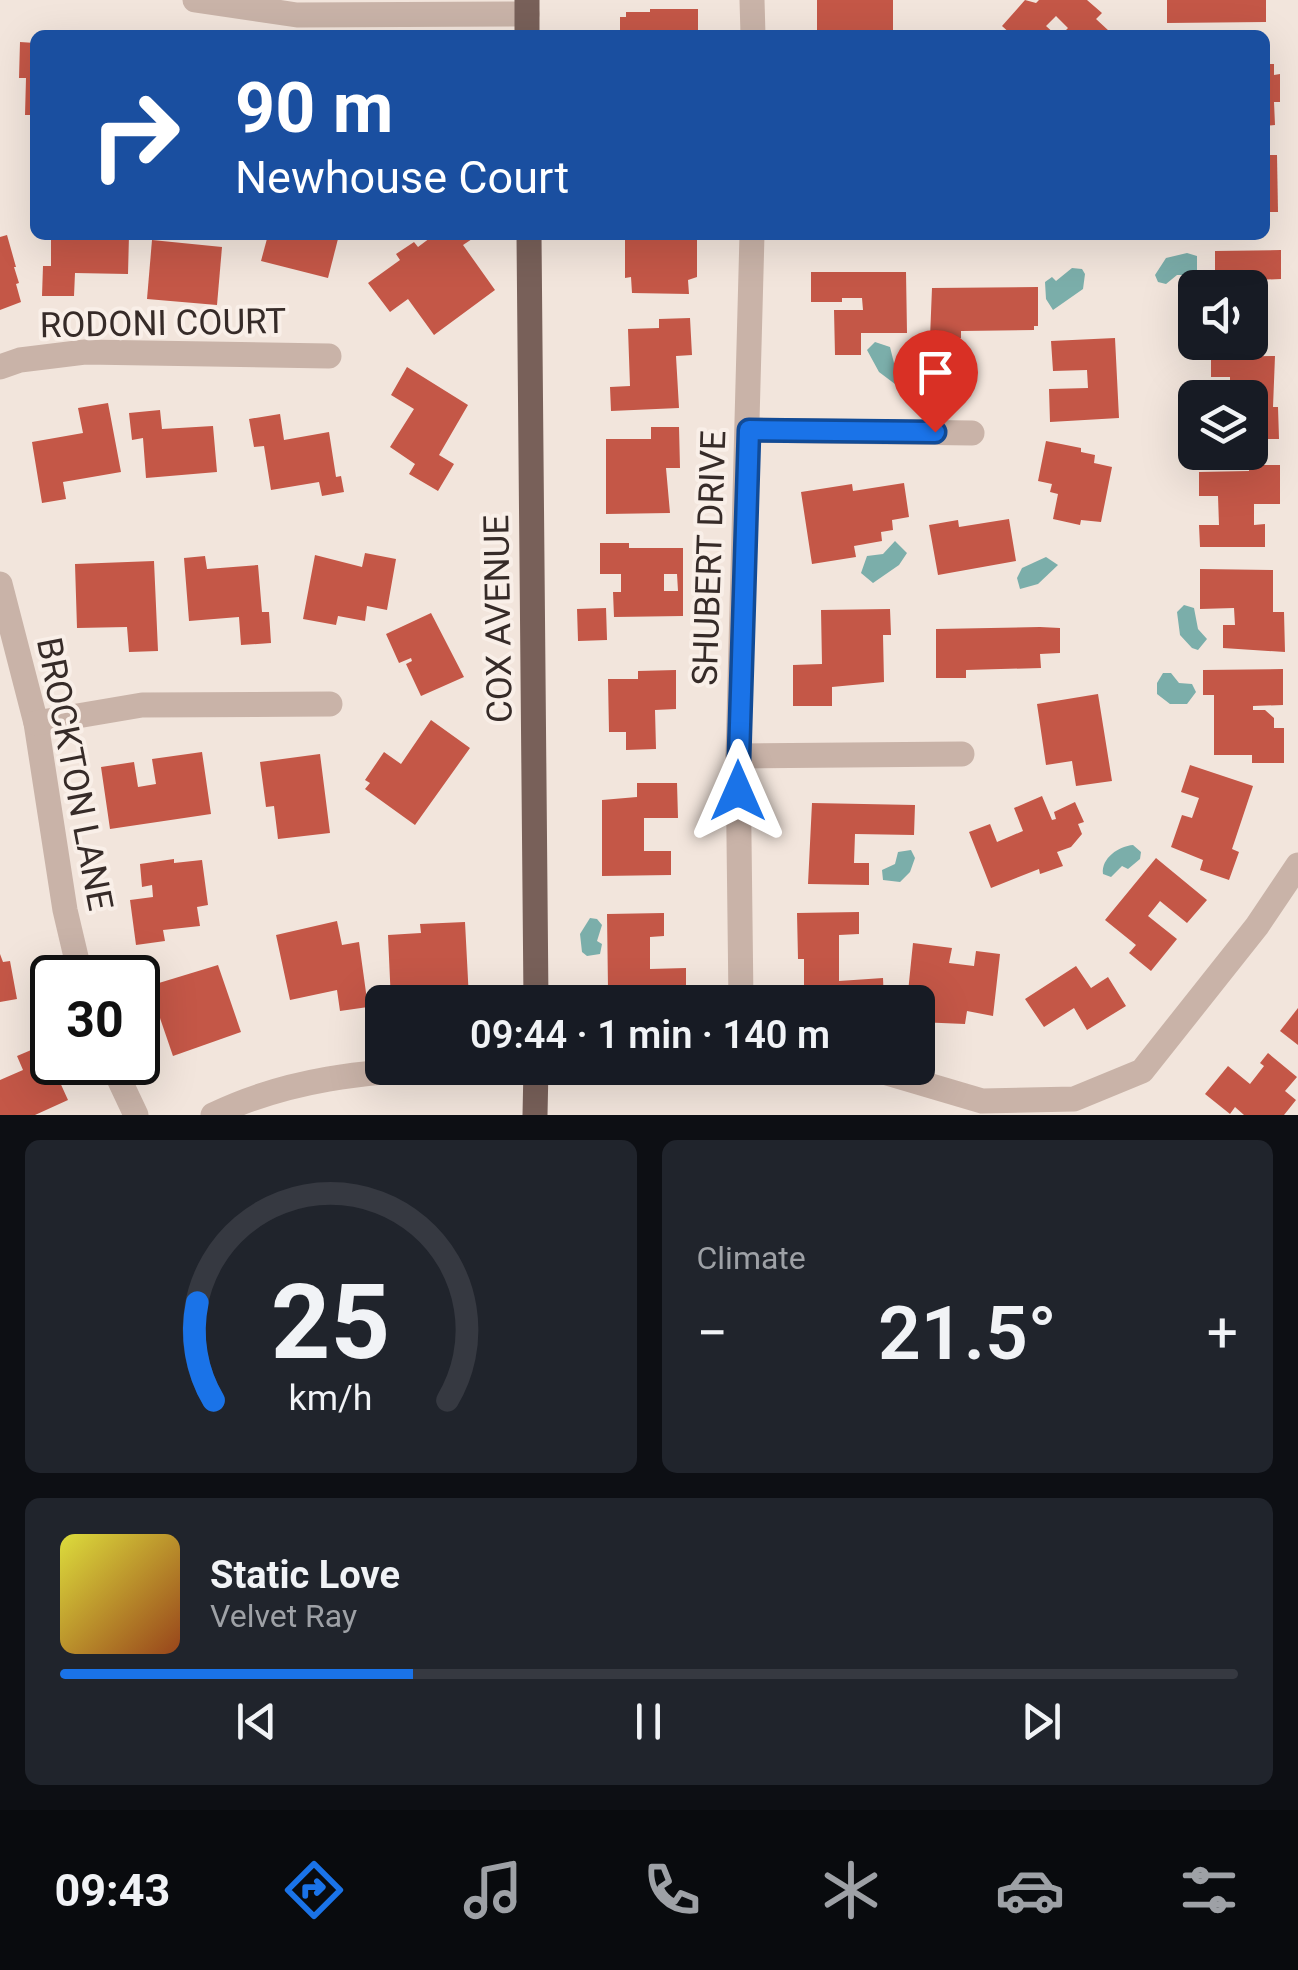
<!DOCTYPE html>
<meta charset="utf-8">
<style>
:root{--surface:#171b24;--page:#20242c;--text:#f1f3f6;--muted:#9ea1a6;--line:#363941;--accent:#1a73e8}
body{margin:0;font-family:Roboto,sans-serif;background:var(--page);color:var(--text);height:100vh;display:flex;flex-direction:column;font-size:38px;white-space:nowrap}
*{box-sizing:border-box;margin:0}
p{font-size:32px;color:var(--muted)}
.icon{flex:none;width:55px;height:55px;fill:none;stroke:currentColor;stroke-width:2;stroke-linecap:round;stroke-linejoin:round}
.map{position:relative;height:1115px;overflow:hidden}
.drawer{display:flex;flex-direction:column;gap:25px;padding:25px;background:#0d0f14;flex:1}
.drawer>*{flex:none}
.hud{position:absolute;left:30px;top:30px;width:1240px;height:210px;border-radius:15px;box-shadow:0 10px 40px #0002;background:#1a4fa0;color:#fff;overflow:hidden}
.tools{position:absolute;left:1178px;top:270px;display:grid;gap:20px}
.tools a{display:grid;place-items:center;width:90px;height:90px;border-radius:15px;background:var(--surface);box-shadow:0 10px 40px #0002;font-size:50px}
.speed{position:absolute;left:30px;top:955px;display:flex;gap:20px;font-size:50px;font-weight:700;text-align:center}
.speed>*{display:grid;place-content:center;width:130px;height:130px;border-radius:50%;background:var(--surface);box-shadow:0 10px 40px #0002;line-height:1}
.speed .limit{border:5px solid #111;border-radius:15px;background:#fff;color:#111}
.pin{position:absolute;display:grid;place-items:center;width:85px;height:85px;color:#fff;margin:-102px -42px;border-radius:50% 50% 50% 0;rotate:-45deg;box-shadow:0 0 10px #0007}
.pin .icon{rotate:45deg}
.me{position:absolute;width:110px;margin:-55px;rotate:0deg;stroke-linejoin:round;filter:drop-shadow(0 0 8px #0008)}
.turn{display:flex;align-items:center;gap:35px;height:210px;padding:0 40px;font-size:45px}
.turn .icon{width:130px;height:130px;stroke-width:2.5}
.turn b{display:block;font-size:70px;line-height:85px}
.big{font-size:75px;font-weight:600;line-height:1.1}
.drawer .tile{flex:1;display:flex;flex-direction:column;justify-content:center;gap:15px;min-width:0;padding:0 35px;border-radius:15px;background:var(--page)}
.drawer .dial{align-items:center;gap:0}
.dial svg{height:260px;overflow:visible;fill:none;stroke:var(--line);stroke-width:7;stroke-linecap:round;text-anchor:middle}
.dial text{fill:var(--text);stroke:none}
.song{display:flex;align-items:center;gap:30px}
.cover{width:120px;height:120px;border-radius:15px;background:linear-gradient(135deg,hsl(60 70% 55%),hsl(20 70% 35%))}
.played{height:10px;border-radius:5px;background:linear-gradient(90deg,var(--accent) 30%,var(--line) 30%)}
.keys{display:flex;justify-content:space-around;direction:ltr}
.heat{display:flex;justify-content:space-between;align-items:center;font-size:55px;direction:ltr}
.drawer .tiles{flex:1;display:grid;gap:25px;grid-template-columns:1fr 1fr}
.tile:last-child{grid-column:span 2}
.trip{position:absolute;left:365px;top:985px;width:570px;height:100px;border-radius:15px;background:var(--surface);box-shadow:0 10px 40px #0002;font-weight:600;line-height:100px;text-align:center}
.menu{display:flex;height:160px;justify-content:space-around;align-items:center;background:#090b0e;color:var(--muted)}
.menu .icon{width:70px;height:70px}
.menu .selected{color:var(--accent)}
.menu b{font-size:45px;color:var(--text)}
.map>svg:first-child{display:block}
.water{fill:#7baeaa}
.building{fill:#c45747;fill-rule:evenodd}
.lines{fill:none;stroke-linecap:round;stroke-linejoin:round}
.minor{stroke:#c9b3a8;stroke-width:25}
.major{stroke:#786059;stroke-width:25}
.route-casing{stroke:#114b97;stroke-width:25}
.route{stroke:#1a73e8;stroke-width:18}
.labels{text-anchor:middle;stroke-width:8;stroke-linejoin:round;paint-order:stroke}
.street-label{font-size:35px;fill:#362b28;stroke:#f9efe8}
</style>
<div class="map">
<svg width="1298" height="1115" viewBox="0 0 1298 1115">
<rect width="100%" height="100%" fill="#f2e5dc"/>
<!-- water -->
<g class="water">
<path d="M1187 253 1197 256V270L1190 275H1177L1166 284 1158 282 1155 275 1166 258Z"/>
<path d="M1072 268 1082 269 1085 274 1083 289 1053 310 1046 299 1045 282 1052 277 1056 281Z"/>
<path d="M875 342 890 347 894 363 904 375 895 384 879 372 867 350Z"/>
<path d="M895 541 907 553 899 565 873 583 861 573 867 556 883 554Z"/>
<path d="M1046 557 1058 565 1038 584 1020 589 1017 578 1022 568Z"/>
<path d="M1184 605 1194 608 1198 629 1207 639 1198 650 1192 648 1180 635 1177 612Z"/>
<path d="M1163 673H1171L1179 683 1192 684 1196 692 1187 704H1170L1157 694V683Z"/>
<path d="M1133 845 1141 852 1140 859 1128 869 1122 866 1111 877 1103 874C1101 858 1119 846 1133 845Z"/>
<path d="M911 850 915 858 910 872 900 882 883 880 882 870 895 864 898 852Z"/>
<path d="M590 918 597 919 602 925 597 941 602 944 600 954 587 956 582 952 580 934Z"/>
</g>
<!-- building -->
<g class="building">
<path d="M817 0H893V35H821L817 33Z"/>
<path d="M1025 0 1036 3 1039 0H1087L1102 13 1096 19 1109 31 1105 35H1061L1068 28 1056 16 1046 26 1056 35H1012L1002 26Z"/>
<path d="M1167 0H1266V22L1167 23Z"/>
<path d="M650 9H698V35H672V31H655V35H620V17H626V12H650Z"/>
<path d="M20 42 35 43V115H25L26 78H19Z"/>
<path d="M1265 64H1274V75L1280 74V102H1274L1275 125 1265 126Z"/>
<path d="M1265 155H1277L1278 212H1265Z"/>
<path d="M7 235 16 267H14L19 283 16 284 21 302 0 310V237Z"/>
<path d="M51 235H129L128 274 75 273 74 296H42L43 266H51Z"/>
<path d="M268 235H339L328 278 261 261Z"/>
<path d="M434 235H478L463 245 495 290 434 335 408 299 390 312 368 283 400 260 396 254 414 242 418 247Z"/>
<path d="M625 235H697V277L688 280 689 294 632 293 631 277 625 278Z"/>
<path d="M152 240 222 247 217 305 147 299Z"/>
<path d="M1281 250V279L1255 280 1259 337H1250V288H1215V251Z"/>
<path d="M811 272H906L907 333H861V355H835L834 310H863L862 298H842V302H811Z"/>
<path d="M1038 287V326H1034V330L961 331V338H930L932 288Z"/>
<path d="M690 318 692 355 676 356 679 408 611 411 610 387 630 386 628 329 659 328V319Z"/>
<path d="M1115 338 1119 418 1050 422 1049 389 1088 388 1087 370 1053 371 1051 341Z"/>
<path d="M1275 356 1273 407H1278L1279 439H1250V398H1230V377H1211V357Z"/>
<path d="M407 367 468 405 439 455 454 464 438 491 409 474 415 464 390 447 414 409 391 395Z"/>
<path d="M108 403 121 472 63 482 66 499 42 503 32 442 83 433 78 408Z"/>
<path d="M160 410 162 429 213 426 217 472 146 478 143 438 132 440 129 413Z"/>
<path d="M280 414 284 440 329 432 336 477 341 476 344 492 322 496 319 482 271 490 264 446 254 447 249 419Z"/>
<path d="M651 427H679L680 468H666L670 513 606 514V439H651Z"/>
<path d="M1046 441 1081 448V452L1095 455 1094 463 1112 467 1101 522 1081 520 1080 525 1053 519 1058 494 1050 492 1052 484 1038 481Z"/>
<path d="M1249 465H1280V504H1254V525L1265 524V547H1200L1199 525H1219L1218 496H1199V472L1249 471Z"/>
<path d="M904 483 909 517 892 520 893 530 881 532 882 541 854 546 856 557 812 564 801 492 852 484 853 491Z"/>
<path d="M1009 519 1016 561 938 575 929 525 958 520 959 527Z"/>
<path d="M600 543H629V548H683V616L614 617 613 592H621V574H600ZM664 574H677L678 591H664Z"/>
<path d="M365 553 396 559 387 610 367 606 365 621 338 616 336 625 303 619 315 555 362 567Z"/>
<path d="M205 556 207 569 258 565 262 612H269L271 643 241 645 239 617 189 621 184 558Z"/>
<path d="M154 561 158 651 129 652 127 627 77 628 75 564Z"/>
<path d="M1200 569 1273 570V612H1284L1285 652 1223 648V625H1235L1234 608 1200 609Z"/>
<path d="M606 608 607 640 578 641 577 609Z"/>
<path d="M890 609 891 635H883L884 682 832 687V706H793V665L822 664 821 610Z"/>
<path d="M431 613 464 677 421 696 406 664 412 661 411 658 399 663 386 634Z"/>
<path d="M1040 627 1060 628V653L1040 654 1041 668 966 670V678H936V629Z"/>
<path d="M1283 669V705L1253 706V710H1265L1274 718V728H1284V763H1252V755H1214V695H1203V670Z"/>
<path d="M676 670V709L655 710 656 749 626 750V732H609L608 679H638V671Z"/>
<path d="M1098 694 1112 781 1076 786 1072 761 1046 765 1037 704Z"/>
<path d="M431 720 470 748 415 825 365 789 370 783 365 780 384 752 401 764Z"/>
<path d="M202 752 211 814 110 829 101 767 134 762 138 787 156 784 152 759Z"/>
<path d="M320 754 330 833 278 839 274 806 266 807 260 762Z"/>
<path d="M1190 765 1253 786 1232 849 1239 852 1229 880 1200 870 1203 860 1171 847 1182 815 1192 818 1199 798 1181 792Z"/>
<path d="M637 783H677L678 818H644V851H671V875L602 876V800L637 797Z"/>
<path d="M1042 796 1052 820 1056 819 1054 812 1075 802 1084 822 1078 824 1082 834 1071 847 1057 852 1063 866 1040 874 1039 869 991 888 969 832 990 824 997 842 1023 831 1014 808Z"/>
<path d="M812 803 915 805 914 835 855 834 854 863H869V885L808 884Z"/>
<path d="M1156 858 1207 900 1187 923 1160 901 1148 916 1177 939 1151 971 1129 953 1136 945 1105 920Z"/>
<path d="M174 859V863L202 860 208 905 197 907 200 926 163 930 165 941 136 945 130 900 153 897 152 885 142 887 140 864Z"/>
<path d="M859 912V934L839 935V981L883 978 884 1002H815V987H804V959H798L797 913Z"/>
<path d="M664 913V936L650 937V969L686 968V998H678V1002H644V991H638V988L608 989 607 914Z"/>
<path d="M337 921 342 945 359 942 368 1007 340 1011 337 990 290 1000 276 935Z"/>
<path d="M465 922 469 999 391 1002 388 935 421 933 420 924Z"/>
<path d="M913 943 952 948 949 963 974 966 976 951 1000 954 993 1016 967 1011 965 1024 918 1022V1002H907Z"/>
<path d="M0 954 3 962 10 961 17 999 0 1002Z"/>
<path d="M218 965 241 1032 173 1056 149 986Z"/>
<path d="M1076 966 1091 988 1108 977 1126 1006 1087 1030 1074 1008 1044 1027 1025 999Z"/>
<path d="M1298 1008V1045L1280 1031Z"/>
<path d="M43 1045 68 1100 35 1115H0V1080L23 1070 17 1056Z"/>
<path d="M1268 1053 1297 1077 1285 1091 1296 1100 1284 1115H1244L1235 1107 1230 1114 1205 1094 1228 1066 1250 1084 1264 1066 1260 1063Z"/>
</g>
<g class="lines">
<!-- minor -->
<g class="minor">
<path d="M195 0 297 15 527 14"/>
<path d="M752 0 753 35"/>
<path d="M0 367 20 360 85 352 329 356"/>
<path d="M749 430 972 433"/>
<path d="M0 584 36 723 65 910 81 978"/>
<path d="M36 723 142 705 330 704"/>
<path d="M738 756 962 754"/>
<path d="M741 1002 738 756 752 235"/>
<path d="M111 1062 136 1115"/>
<path d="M837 1068 877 1070 982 1101 1074 1099 1142 1071 1257 926 1298 865"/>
<path d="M213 1115C287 1079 367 1071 448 1068"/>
</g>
<!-- major -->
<g class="major">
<path d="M527 0V35"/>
<path d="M529 235 536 1002"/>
<path d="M535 1115 536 1068"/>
</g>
</g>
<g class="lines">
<!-- route casing -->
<g class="route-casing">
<path id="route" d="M738 791 749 430 935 432"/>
</g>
<!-- route -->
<use href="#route" class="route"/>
</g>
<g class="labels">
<!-- street labels -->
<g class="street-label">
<text transform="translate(163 323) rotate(-1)" y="12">RODONI COURT</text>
<text transform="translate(709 558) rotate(-88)" y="12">SHUBERT DRIVE</text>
<text transform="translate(498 619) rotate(-91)" y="12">COX AVENUE</text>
<text transform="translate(75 774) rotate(79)" y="12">BROCKTON LANE</text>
</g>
</g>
</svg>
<div class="tools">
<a><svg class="icon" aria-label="sound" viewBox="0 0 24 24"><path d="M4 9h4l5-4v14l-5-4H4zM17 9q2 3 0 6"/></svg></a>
<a><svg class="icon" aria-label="layers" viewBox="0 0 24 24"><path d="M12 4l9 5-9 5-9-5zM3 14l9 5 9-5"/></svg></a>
</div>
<div class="speed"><div class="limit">30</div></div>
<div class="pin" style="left:935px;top:432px;background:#d93025"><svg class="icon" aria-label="arrive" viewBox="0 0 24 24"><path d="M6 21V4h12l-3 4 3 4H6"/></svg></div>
<svg class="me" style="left:738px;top:791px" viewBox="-20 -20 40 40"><path d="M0-17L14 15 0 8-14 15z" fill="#1a73e8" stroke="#fff" stroke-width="4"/></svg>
<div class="trip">09:44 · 1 min · 140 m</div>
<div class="hud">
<div class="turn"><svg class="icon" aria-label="right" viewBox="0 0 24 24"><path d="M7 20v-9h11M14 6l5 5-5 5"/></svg><div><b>90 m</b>Newhouse Court</div></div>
</div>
</div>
<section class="drawer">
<div class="tiles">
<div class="tile dial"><svg viewBox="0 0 100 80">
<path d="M14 69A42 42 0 1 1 86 69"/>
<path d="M14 69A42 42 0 0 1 9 39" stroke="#1a73e8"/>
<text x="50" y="56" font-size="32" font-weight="700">25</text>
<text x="50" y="72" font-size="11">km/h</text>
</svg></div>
<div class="tile"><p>Climate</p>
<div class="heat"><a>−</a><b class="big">21.5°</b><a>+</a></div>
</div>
<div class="tile">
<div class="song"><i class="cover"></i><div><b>Static Love</b><p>Velvet Ray</p></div></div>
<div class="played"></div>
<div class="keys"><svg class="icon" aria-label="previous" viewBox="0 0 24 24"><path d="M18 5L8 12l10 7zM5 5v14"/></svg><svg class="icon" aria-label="pause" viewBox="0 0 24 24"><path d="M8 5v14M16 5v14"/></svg><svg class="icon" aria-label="next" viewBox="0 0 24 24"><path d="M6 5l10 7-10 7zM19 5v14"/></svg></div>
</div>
</div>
</section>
<nav class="menu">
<b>09:43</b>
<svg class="icon selected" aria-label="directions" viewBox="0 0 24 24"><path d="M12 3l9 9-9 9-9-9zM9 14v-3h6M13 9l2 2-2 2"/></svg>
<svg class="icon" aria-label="music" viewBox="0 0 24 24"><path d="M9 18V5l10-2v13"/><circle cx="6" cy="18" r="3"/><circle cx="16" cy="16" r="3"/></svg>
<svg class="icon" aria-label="phone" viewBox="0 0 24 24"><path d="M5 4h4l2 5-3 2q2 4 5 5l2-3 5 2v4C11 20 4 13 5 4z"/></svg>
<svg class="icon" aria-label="climate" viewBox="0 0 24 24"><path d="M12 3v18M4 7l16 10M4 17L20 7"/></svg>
<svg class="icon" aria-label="car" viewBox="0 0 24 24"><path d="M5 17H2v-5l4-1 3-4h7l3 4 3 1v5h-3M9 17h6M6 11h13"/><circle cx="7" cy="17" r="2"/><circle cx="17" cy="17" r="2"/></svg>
<svg class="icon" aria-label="filters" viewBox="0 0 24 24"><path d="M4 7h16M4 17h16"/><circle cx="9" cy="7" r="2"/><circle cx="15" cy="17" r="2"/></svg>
</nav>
